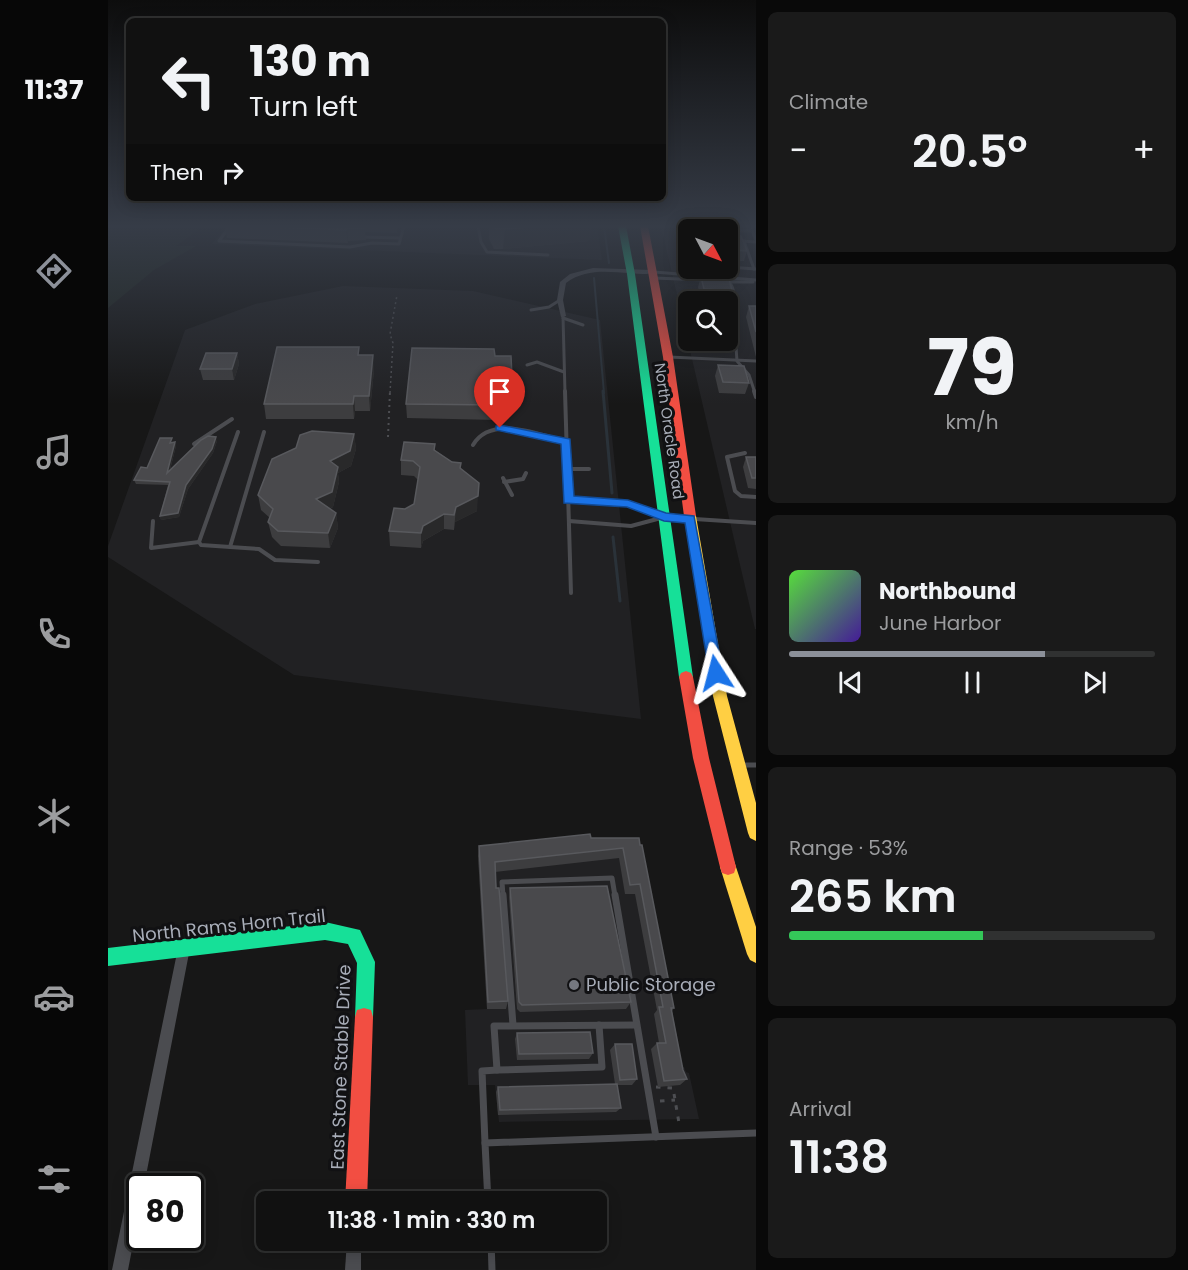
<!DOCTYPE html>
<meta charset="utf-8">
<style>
:root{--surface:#111;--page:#1a1a1a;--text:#f1f3f6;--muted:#9c9d9f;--line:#303131;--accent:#8c9099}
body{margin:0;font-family:Poppins,sans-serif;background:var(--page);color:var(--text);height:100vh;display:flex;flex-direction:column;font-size:22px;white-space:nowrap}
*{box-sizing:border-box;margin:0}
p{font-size:20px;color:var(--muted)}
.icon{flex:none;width:33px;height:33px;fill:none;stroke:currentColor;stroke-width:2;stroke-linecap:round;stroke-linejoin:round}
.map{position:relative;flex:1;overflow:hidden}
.details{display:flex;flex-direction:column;gap:12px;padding:12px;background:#090909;width:432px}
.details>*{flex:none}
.hud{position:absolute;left:18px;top:18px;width:540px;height:183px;border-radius:9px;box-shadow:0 3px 15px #0003,0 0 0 2px var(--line);background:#111;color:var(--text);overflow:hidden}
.needle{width:39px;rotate:131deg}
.controls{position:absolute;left:570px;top:219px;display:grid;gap:12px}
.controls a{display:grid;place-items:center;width:60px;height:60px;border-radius:9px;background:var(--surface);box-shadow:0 3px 15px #0003,0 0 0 2px var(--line);font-size:30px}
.speed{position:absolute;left:18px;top:1173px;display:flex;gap:12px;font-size:30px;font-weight:700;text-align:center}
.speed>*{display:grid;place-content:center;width:78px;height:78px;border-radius:50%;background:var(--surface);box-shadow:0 3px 15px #0003,0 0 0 2px var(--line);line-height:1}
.speed .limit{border:3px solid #111;border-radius:9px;background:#fff;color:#111}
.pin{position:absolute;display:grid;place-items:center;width:51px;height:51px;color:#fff;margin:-62px -26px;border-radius:50% 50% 50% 0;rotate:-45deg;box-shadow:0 0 6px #0007}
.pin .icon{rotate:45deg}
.me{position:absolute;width:66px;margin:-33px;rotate:351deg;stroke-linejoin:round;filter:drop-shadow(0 0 4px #0008)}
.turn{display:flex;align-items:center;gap:21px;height:126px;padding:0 24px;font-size:27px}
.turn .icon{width:78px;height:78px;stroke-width:2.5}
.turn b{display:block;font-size:42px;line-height:51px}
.then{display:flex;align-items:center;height:57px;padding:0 24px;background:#0003;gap:12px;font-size:22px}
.big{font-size:45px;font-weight:600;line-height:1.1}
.details .widget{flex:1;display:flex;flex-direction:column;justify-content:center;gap:9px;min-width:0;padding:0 21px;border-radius:9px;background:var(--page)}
.details .dial{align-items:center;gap:0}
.dial b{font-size:78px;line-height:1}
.song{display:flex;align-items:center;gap:18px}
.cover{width:72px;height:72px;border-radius:9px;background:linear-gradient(135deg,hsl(110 70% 55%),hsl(260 70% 35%))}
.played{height:6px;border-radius:3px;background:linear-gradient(90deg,var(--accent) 70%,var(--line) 70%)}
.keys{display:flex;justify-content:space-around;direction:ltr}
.heat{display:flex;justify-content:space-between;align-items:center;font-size:33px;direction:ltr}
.charge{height:9px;border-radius:4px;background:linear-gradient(90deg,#34c759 53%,var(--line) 0)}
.trip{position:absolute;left:148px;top:1191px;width:351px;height:60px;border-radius:9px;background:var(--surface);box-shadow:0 3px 15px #0003,0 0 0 2px var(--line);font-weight:600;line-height:60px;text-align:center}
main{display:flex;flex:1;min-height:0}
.tabs{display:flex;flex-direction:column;width:108px;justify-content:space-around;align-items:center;background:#070707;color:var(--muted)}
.tabs .icon{width:42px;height:42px}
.tabs .current{color:var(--accent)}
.tabs b{font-size:27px;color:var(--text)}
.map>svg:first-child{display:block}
.built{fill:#212123;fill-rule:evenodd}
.green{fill:#1d241e}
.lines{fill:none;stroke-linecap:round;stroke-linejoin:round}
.stream-far1{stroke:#2a3239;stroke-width:2}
.stream{stroke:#2a3239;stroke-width:3}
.path-far2{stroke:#4d4e52;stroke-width:1.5;stroke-dasharray:2 3;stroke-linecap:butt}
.path-far1{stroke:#4d4e52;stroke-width:2;stroke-dasharray:2 4;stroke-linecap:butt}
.path{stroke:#4d4e52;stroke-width:3;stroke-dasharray:4.5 7;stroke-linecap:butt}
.lane-far3{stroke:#4b4c50;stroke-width:3}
.lane-far2{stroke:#4b4c50;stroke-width:4}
.lane-far1{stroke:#4b4c50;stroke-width:5}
.lane{stroke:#4b4c50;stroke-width:7}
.street{fill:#4b4c50;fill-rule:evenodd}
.fast{fill:#16e098;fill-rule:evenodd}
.slow{fill:#ffcf43;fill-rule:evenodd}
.jam{fill:#f24e42;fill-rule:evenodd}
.wall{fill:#3d3d3f}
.shaded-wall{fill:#29292a}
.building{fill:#49494c;stroke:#58595d;stroke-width:1.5}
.route{fill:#1a73e8;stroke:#114b97;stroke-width:1.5}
.poi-dot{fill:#757880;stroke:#111113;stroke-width:2}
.labels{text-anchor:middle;stroke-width:6;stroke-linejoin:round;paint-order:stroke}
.street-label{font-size:15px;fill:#a8adb8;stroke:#111113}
.near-street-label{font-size:18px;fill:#a8adb8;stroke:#111113}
.near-poi-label{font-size:18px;fill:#a8adb8;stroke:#111113;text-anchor:start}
</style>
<main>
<nav class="tabs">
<b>11:37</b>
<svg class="icon current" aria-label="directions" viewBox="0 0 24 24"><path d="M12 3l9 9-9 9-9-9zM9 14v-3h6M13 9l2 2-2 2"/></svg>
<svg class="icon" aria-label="music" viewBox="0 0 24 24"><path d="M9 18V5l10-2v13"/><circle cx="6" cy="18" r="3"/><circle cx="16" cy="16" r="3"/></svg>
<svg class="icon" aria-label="phone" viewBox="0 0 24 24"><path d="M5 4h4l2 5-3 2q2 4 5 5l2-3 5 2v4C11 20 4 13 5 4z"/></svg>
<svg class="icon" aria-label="climate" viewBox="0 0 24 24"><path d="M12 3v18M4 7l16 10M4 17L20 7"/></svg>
<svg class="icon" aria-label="car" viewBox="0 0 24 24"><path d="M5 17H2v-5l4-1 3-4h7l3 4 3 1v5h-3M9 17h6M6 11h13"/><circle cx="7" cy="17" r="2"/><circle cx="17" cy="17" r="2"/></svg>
<svg class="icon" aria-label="filters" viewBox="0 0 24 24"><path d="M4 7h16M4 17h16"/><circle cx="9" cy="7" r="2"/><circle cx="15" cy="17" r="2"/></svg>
</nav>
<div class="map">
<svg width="648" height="1270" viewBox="0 0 648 1270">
<rect width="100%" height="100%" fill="#171717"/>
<!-- built -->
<g class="built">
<path d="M118 226H489L494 260 104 244Z"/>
<path d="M553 226H648V629H647ZM580 230H620V268H580ZM580 302H620V340H580Z"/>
<path d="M235 286 365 291 492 320 533 719 186 675 0 557V546L77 330 147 304Z"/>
<path d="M526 849 567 1067H576L578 1072 581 1073 591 1119 391 1122 387 1085H360L357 1010 379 1009 370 856Z"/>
</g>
<!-- green -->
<path class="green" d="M0 226H96L68 246H88L46 270 0 308Z"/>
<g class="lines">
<!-- stream-far1 -->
<g class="stream-far1">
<path d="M496 226 501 263"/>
<path d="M486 278 496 393"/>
</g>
<!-- stream -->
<g class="stream">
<path d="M495 391 504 493"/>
<path d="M505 537 512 601"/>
</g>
<!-- path-far2 -->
<path class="path-far2" d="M282 393 285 343 282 334 289 295"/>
<!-- path-far1 -->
<path class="path-far1" d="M280 437 282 391"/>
<!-- path -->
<g class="path">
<path d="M548 1087 565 1088 571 1123"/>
<path d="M552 1101 567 1100"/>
</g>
<!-- lane-far3 -->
<g class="lane-far3">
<path d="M122 226 111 241 242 247 264 243 291 244 296 226"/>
<path d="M370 226 373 242 379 252 440 255"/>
<path d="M642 226 648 240"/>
<path d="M622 231H644"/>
<path d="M571 232 580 233"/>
<path d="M253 237 292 238"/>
<path d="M580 238H572L580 265"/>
<path d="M633 241 648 242"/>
<path d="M636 241 646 269"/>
<path d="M620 267 648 269"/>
<path d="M610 268C625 283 630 292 623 313"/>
<path d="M546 272 648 280"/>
<path d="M546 278 597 280"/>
<path d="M617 282H645"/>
<path d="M423 310 441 307 452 300"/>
<path d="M455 316 457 393"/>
<path d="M455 318 475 325"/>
<path d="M628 347 629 361 641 375 647 393"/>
<path d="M561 357 648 361"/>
<path d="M419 365 429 362 456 372"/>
</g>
<!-- lane-far2 -->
<g class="lane-far2">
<path d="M457 391 463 593"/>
<path d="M646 391 648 397"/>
<path d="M130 432 91 542 93 545 151 549 167 560 210 562"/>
<path d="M86 444 124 419"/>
<path d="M365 445C383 414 433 435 459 442"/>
<path d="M637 453 619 457 627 491 633 496 648 497"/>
<path d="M459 469H481"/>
<path d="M395 478 404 495"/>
<path d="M396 482 415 479 418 473"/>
<path d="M460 500 520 504 556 517 648 523"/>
<path d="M45 521 43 548 91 542"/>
<path d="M461 521 523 526 553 518"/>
<path d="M122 547 156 432"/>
</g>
<!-- lane-far1 -->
<g class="lane-far1">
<path d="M636 765H648"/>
<path d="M395 896 394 882 504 878 507 896"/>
</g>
<!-- lane -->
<g class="lane">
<path d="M395 895 405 1025"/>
<path d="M507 895 548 1137"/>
<path d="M389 1070 494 1067 491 1025"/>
<path d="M377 1143 374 1071 389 1070 386 1026 528 1025"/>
<path d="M380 1202 377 1143 648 1133"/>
<path d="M383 1240 384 1270"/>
</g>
<!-- street -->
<g class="street">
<path d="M485 268 544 270 547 272C540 275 531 274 523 273 500 272 478 268 458 283L455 300 458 316 453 317 449 300 452 282 462 274Z"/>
<path d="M76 942 80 944 82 948 36 1186H32V1208L20 1270H4L70 948 72 944Z"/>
<path d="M239 1240H253V1270H237Z"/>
</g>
<!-- fast -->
<g class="fast">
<path d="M510 226H518L527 274 585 677 583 681H573L571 677 519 274Z"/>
<path d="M217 922 252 930 267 962 265 1017 263 1024 256 1026 249 1024 247 1017 249 963 240 944 217 940 0 966V948Z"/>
</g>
<!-- slow -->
<g class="slow">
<path d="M582 512 588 516 619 696 648 803V841L642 838 640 833 605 696 576 516Z"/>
<path d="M620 859 626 861 648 927V963L642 960 639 954 612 867 614 861Z"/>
</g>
<!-- jam -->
<g class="jam">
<path d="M532 226H540L565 357 588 516 582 520 576 516 555 357Z"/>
<path d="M578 671 583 673 585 677 601 758 628 867 626 873 620 875 614 873 612 867 585 758 571 677 573 673Z"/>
<path d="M256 1008 263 1010 265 1017 259 1202H237L247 1017 249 1010Z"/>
</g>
</g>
<!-- wall -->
<g class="wall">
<path d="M117 226H289V233L257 232 258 240 240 241V243L119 238Z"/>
<path d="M381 226H483L481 241 395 249H386L381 239Z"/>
<path d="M605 226H624V227L619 229 605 227Z"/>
<path d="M620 235 639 251 636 261H620Z"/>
<path d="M578 238H580V254L577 242Z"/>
<path d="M593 277 624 291 621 301 593 300 590 287Z"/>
<path d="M641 306H648V357L638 317Z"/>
<path d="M129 353 131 364 126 380H95L92 369Z"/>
<path d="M252 355 266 370 262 411H247L246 419H158L156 404Z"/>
<path d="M387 356 405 397 403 411H389V420L299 418 298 404Z"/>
<path d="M610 365 641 383 637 394 611 393 607 376Z"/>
<path d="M246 434 248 449 243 466 230 473 231 482 225 507 222 509 228 513 230 528 222 548 173 546 164 537 160 522 162 518 153 510 150 495 188 448Z"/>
<path d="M109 441 105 453 80 489 71 517 53 520 52 516 60 485 28 484 26 480 66 442H67L68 446 62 470Z"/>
<path d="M327 444V450L344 462 353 463V469L369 511 347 522 346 530 336 529 315 541 313 548 282 546 281 531 297 509 306 504 310 480 306 476 293 475V460Z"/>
<path d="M638 457H648V489L640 488 635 467Z"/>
<path d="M483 838H531L566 1008 564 1011 575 1070 579 1079 572 1085 550 1087 543 1049 549 1043H551L546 1014 549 1010 527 894H517L511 858 387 872 400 1001 398 1009H379L370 856 371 846Z"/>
<path d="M402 888 523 1002 518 1009 412 1012 409 1009 401 897Z"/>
<path d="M409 1033 485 1053 481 1059 409 1060 407 1039Z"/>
<path d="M507 1044 529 1079 524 1085H509L513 1108 508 1112 390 1115 388 1092 390 1087 507 1084 502 1050Z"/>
</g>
<!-- shaded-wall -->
<g class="shaded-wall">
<path d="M434 226H483L481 241 395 249 397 229Z"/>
<path d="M239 228 240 241V243L238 230Z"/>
<path d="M129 353 131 364 126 380 124 369Z"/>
<path d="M265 355 266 370 262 411 261 396Z"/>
<path d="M246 396 247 411 246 419 245 404Z"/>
<path d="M246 434 248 449 243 466 230 473 231 482 225 507 210 514 208 499 222 461Z"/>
<path d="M108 437 109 441 105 453 80 489 71 517 53 520 52 516 78 485Z"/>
<path d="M67 442 68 446 60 477 59 473Z"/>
<path d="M371 483 369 511 347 522 346 530 348 507Z"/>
<path d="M228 513 230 528 222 548 220 533Z"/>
<path d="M336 514V529L315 541 313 548V533L315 526Z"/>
</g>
<!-- building -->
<g class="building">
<path d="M144 226H219L257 228H239L238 230Z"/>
<path d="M386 226H434L397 229H387Z"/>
<path d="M620 235 633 236 639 251 622 250 620 242Z"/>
<path d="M578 238H580V247Z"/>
<path d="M593 277 621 278 624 291 596 289Z"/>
<path d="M641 306H648V332Z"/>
<path d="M169 347H251L250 355H265L261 396H246L245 404H156Z"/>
<path d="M304 348 386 349 387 356H403L405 397 390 396V405L298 404Z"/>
<path d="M98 353H129L124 369H92Z"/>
<path d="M610 365 636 366 641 383 615 382Z"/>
<path d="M204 431 246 434 242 451 222 461 230 467 224 492 208 499 228 513 220 533 170 531 160 522 165 509 150 495 164 459 188 448 192 435Z"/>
<path d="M100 436 108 437 104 449 78 485 70 513 52 516 62 482 26 480 33 467 39 468 52 438H64L62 443 67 442 59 473 93 440Z"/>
<path d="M296 442 327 444 326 450 344 462 353 463 352 468 371 483 370 496 348 507 346 515 336 514 315 526 313 533 281 531 286 508 297 509 306 504 312 467 305 461 293 460Z"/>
<path d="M638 457H648V478H644Z"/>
<path d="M482 834 483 838H531L532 845H534L566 1008H563L575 1070 579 1079 556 1081 549 1043H558L551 1007H555L532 884 522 885 515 848 387 862 388 888H391L400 1001 380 1002 371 846Z"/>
<path d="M499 886 523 1002 414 1005 411 1002 402 888Z"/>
<path d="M482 1032 485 1053 411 1054 409 1033Z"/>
<path d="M507 1044H524L529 1079 512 1080Z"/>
<path d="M509 1084 513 1108 392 1110 390 1087Z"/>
</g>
<!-- sky -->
<linearGradient id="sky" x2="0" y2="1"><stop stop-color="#0d0d0d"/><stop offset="0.56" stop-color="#363c47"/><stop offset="1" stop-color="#363c47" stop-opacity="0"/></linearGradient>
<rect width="648" height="404" fill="url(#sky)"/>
<!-- route -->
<path class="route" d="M392 425 462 439 466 496 520 500 558 513 586 516 615 673 613 677H603L601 673 577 523 556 521 519 507 456 503 453 444 388 430V426Z"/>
<!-- markers -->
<circle class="poi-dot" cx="466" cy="985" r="6"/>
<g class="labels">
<!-- street labels -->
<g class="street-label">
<text transform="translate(561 431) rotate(82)" y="5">North Oracle Road</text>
</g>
<!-- near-street labels -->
<g class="near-street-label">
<text transform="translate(121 926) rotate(-6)" y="6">North Rams Horn Trail</text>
<text transform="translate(233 1067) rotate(-88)" y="6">East Stone Stable Drive</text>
</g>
<!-- near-poi labels -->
<g class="near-poi-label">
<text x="478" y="991">Public Storage</text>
</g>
</g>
</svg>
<div class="controls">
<a><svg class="needle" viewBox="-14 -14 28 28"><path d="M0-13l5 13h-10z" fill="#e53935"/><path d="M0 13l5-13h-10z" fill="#9c9d9f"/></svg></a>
<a><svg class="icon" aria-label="search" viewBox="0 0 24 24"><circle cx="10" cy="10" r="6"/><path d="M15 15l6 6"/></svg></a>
</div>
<div class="speed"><div class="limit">80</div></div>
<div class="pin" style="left:392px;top:428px;background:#d93025"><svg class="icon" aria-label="arrive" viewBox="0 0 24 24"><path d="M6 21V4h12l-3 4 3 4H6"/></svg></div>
<svg class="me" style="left:608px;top:673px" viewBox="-20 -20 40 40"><path d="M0-17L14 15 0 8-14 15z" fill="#1a73e8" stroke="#fff" stroke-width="4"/></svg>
<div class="trip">11:38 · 1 min · 330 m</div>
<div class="hud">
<div class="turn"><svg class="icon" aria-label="left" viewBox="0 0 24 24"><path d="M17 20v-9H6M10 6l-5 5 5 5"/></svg><div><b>130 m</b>Turn left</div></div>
<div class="then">Then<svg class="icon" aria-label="right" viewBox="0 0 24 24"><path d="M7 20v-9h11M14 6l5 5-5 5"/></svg></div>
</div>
</div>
<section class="details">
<div class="widget"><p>Climate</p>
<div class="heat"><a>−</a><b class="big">20.5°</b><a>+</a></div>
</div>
<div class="widget dial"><b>79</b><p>km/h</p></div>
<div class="widget">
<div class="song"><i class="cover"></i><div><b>Northbound</b><p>June Harbor</p></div></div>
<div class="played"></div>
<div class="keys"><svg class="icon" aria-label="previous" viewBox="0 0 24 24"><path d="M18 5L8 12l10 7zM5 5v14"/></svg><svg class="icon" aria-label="pause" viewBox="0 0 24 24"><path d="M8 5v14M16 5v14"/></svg><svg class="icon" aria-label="next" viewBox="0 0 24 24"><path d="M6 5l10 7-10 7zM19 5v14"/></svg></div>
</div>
<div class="widget"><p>Range · 53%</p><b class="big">265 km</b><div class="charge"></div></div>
<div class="widget"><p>Arrival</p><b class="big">11:38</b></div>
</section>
</main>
